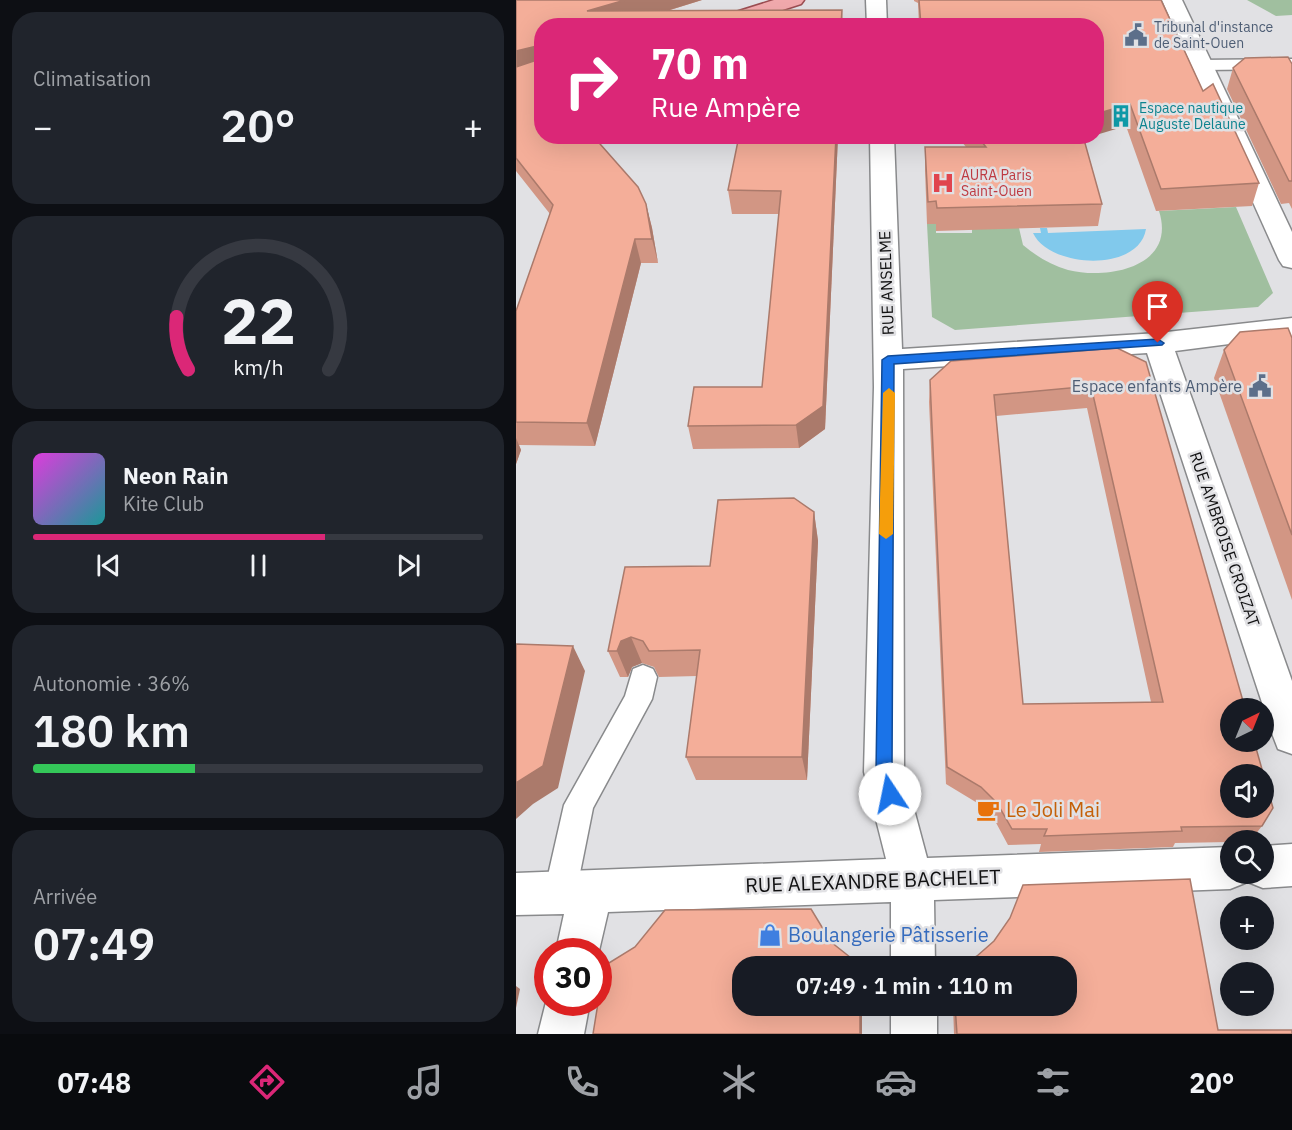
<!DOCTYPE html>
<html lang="fr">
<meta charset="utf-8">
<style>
:root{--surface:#171b24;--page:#20242c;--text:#f1f3f6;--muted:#9ea1a6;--line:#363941;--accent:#db2777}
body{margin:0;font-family:"IBM Plex Sans",sans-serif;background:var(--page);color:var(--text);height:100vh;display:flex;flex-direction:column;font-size:22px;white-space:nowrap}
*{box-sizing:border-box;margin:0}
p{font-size:20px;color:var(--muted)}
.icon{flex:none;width:33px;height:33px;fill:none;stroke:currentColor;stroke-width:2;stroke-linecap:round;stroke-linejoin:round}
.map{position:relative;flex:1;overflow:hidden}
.drawer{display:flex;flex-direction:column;gap:12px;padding:12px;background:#0d0f14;width:516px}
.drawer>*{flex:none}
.hud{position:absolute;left:18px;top:18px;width:570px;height:126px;border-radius:24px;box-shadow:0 6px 24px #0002;background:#db2777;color:#fff;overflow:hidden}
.needle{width:39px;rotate:43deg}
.controls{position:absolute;left:704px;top:698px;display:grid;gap:12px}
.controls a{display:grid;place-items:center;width:54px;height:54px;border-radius:50%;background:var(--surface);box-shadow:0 6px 24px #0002;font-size:30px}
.speed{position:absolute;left:18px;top:938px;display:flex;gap:12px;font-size:30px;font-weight:700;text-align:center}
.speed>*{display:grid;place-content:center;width:78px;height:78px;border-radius:50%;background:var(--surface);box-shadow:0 6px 24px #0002;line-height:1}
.speed .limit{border:9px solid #d22;background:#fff;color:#111}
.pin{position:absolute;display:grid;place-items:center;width:51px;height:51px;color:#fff;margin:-62px -26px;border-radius:50% 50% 50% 0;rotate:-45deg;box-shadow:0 0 6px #0007}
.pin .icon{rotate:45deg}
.me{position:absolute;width:66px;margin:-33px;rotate:349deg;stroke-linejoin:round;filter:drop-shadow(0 0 4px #0008)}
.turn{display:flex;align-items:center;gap:21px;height:126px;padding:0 18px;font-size:27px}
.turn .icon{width:78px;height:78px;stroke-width:2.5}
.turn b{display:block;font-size:42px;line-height:51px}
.big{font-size:45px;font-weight:600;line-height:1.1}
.drawer .tile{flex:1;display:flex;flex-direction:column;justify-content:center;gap:9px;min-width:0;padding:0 21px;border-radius:24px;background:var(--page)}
.drawer .dial{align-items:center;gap:0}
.dial svg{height:156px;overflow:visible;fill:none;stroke:var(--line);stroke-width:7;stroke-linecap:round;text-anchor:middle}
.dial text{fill:var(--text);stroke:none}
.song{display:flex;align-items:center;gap:18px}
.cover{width:72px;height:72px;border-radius:9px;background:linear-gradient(135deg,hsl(300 70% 55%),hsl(180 70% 35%))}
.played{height:6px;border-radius:3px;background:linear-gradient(90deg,var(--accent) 65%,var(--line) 65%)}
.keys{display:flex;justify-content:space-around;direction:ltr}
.heat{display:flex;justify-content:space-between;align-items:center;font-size:33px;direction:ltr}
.charge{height:9px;border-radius:4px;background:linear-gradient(90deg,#34c759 36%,var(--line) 0)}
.trip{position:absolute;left:216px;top:956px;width:345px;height:60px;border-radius:24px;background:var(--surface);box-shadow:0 6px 24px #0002;font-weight:600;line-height:60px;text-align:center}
.tab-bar{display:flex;height:96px;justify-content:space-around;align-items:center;background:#090b0e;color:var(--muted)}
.tab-bar .icon{width:42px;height:42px}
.tab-bar .active{color:var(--accent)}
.tab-bar b{font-size:27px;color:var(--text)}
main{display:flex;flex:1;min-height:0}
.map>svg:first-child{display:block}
.green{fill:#a0bf9f}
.water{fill:#81c9ec}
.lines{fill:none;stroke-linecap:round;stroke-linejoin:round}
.service-casing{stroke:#898a8c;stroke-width:3}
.minor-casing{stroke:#898a8c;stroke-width:3}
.primary-casing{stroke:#9b4e52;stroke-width:3}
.service{fill:#fff;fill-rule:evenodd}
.minor{fill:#fff;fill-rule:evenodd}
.primary{fill:#f0a9ac;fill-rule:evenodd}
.wall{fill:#d29684;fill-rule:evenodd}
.shaded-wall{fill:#ab7a6b}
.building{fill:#f4ae99;stroke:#ab7a6b;stroke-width:1.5;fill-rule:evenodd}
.route{fill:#1a73e8;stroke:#114b97;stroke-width:1.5}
.slow{fill:#f59e0b}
.labels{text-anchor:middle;stroke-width:5;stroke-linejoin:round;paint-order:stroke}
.far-service-label{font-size:14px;fill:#4e5e75;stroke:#e1e1e4;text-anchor:start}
.far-culture-label{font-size:14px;fill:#0d838f;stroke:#e1e1e4;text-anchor:start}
.far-health-label{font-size:14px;fill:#be3a42;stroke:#e1e1e4;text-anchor:start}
.street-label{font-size:16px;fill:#111112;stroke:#e1e1e4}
.service-label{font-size:16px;fill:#4e5e75;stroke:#e1e1e4;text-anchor:end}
.near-food-label{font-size:20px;fill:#c56008;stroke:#e1e1e4;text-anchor:start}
.near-street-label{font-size:20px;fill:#111112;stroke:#e1e1e4}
.near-shop-label{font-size:20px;fill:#366cbe;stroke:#e1e1e4;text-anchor:start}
</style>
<main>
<section class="drawer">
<div class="tile"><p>Climatisation</p>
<div class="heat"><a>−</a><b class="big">20°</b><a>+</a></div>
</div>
<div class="tile dial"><svg viewBox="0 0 100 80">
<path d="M14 69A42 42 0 1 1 86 69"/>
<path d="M14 69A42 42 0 0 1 8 42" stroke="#db2777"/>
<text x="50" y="56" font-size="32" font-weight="700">22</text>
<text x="50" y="72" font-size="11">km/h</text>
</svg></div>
<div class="tile">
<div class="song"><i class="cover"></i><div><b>Neon Rain</b><p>Kite Club</p></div></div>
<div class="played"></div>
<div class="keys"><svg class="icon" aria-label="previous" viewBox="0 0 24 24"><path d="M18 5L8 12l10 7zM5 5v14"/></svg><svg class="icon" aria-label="pause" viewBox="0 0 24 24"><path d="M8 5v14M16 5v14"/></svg><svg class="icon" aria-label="next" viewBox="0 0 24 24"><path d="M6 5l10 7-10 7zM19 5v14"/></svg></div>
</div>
<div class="tile"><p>Autonomie · 36%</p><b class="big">180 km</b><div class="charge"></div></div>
<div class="tile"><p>Arrivée</p><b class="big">07:49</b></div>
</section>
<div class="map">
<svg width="776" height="1034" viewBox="0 0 776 1034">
<rect width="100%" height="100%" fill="#e1e1e4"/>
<!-- green -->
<g class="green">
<path d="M731 0H776V15L760 16Z"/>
<path d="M720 207 757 293 742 307 439 330 416 317 411 224H420V233H456V224L503 228 507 245C520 256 535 265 552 270 592 280 661 267 643 211Z"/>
</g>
<!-- water -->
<path class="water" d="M524 228H531L532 233 630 229C623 273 533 268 517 233H525Z"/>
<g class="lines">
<!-- service casing -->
<g class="service-casing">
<g id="service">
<path d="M776 59V69L685 70 677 65 685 60Z"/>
<path d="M127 665 137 669 141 677 136 699 77 808 60 893 55 904 44 909 33 904 28 893 48 805 109 696 117 669Z"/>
</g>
</g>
<!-- minor casing -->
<g class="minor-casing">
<g id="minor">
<path d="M350 0H370L371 26H351Z"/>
<path d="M646 0H666L776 232V268L767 266 763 260Z"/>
<path d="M354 136H378L386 349 642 333 776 318V336L659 351 776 681V754L762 749 757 736 631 353 387 369 388 772 411 858 714 847V873H747V846L776 844V886L747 888 732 882 731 878 729 883 714 889 418 900 419 966H375V902L92 912 82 955V951H40L48 914 0 915V873L370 859 348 772 358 387Z"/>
<path d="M32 994V1002H74L68 1034H22Z"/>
<rect x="375" y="1005" width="46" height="29"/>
</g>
</g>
<!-- primary casing -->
<g class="primary-casing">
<path id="primary" d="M258 0H288L285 4 217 26H185L188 22Z"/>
</g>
<!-- service -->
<use href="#service" class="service"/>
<!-- minor -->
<use href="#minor" class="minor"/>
<!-- primary -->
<use href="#primary" class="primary"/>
</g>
<!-- wall -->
<g class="wall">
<path d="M0 0H186L151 11 326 10 327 26H26V136L130 204 136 228 142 263H125L79 446 3 445 5 450 0 464V311L34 214 0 171Z"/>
<path d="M398 0H645L687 91 743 183 736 206 640 211 610 126 580 26H403L402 3 398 1Z"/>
<path d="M776 64V209L773 203 765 204 711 89 717 68Z"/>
<path d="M322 136 309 429 283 448 177 449 172 426 246 387 263 214H216L212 190Z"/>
<path d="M441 136H575L568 139 586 204 582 226 420 231V224H411L409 170V147H450Z"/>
<path d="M776 338V600L698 378 708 350Z"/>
<path d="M601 348 746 826 735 840H714V842L659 843 657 847 523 852 525 844 492 845 478 819 463 804 430 784 413 402 414 380ZM571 408 635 702 507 704 480 416Z"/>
<path d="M298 512 302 541 291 780H180L170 757 181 676 143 677 138 667 126 663 116 667 112 677H104L92 651Z"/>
<path d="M437 1005H550L702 1030 776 1034H438Z"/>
</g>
<!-- shaded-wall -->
<g class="shaded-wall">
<path d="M109 0H186L102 26 71 11Z"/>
<path d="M21 46 26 62 0 75V51Z"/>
<path d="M614 104 610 126 580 135V114Z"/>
<path d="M320 136H322L309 429 283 448 280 425Z"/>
<path d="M130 204 136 228 142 263 136 239Z"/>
<path d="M119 239 125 263 79 446 71 423Z"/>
<path d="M0 438 5 450 0 464Z"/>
<path d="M298 512 302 541 291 780 286 757Z"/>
<path d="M115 637 126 663 116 667 112 677 101 651 105 641Z"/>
<path d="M57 646 69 671 42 788 17 804 0 819V783Z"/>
<path d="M0 986 4 989 0 1008Z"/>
<rect x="344" y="1005" width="2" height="29"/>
</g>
<!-- building -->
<g class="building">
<path d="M0 0H109L71 11 326 10 325 26H26V136H77L122 187 130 204 136 239H119L71 423 0 422V311L37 205 0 158V67L21 60V46L0 51Z"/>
<path d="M403 0H645L687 91 697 84 743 183 645 189 614 104 580 114V26H405Z"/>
<path d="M772 57 776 64V181H773L717 68 729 58Z"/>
<path d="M223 136H320L307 406 280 425 172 426 178 387H246L265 191 212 190Z"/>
<path d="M461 136H567L586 204 421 208 420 201 412 202 409 147H470Z"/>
<path d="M772 328 776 338V535L708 350 724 332Z"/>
<path d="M601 348 630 362 729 708H714V741H738L757 808 746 826 665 827 666 831 528 836 531 829H496L481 803 465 787 431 767 414 380 435 361ZM575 386 647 702 507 704 478 395ZM714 774H747V807H714Z"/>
<path d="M278 498 298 512 286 757H170L184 650 133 651 127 641 115 637 105 641 101 651H92L109 567 194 566 202 500Z"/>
<path d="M0 644 57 646 27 766 0 783Z"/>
<path d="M674 879 702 1030H776V1034H441L439 1005H550V966H444L461 956 478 941 494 918 507 885Z"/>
<path d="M295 909 315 942 344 965V966H226V1005H344V1034H77L88 966 119 947 149 910Z"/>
</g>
<!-- route -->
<path class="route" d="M642 339 648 343 646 345 378 364 376 772 382 794 379 799 374 802 368 799 360 772 366 360 372 356Z"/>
<!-- slow -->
<path class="slow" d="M373 388 379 393 377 534 370 539 363 534 367 393Z"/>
<!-- icons -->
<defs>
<g id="civic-bare" transform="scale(1.8)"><path d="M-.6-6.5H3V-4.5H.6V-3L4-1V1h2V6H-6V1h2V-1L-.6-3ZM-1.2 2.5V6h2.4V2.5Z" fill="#5c6f8a" stroke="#e1e1e4" stroke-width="2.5" paint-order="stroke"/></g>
<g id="building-bare" transform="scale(1.8)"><path d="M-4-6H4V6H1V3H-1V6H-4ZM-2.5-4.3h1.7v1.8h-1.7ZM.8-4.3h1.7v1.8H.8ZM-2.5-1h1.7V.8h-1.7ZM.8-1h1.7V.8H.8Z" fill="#0f9aa8" stroke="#e1e1e4" stroke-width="2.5" paint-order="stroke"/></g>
<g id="hospital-bare" transform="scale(1.8)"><path d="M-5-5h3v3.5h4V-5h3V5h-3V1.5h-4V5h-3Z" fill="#e0444e" stroke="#e1e1e4" stroke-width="2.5" paint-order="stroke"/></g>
<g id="cafe-bare" transform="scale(1.8)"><path d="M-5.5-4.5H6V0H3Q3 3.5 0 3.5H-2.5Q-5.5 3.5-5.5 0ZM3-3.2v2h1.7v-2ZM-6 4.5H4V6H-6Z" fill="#e8710a" stroke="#e1e1e4" stroke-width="2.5" paint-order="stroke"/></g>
<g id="shop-bare" transform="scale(1.8)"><path d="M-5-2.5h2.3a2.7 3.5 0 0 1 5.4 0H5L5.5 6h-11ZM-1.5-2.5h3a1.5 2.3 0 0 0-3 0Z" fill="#3f7fe0" stroke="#e1e1e4" stroke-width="2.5" paint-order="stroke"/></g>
</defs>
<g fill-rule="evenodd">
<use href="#civic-bare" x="620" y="35"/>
<use href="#building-bare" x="605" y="116"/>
<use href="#hospital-bare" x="427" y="183"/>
<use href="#civic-bare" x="744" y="386"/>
<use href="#cafe-bare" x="472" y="810"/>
<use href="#shop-bare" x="254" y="935"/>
</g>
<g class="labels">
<!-- far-service labels -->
<g class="far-service-label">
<text x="638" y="32">Tribunal d'instance<tspan x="638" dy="16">de Saint-Ouen</tspan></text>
</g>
<!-- far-culture labels -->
<g class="far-culture-label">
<text x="623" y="113">Espace nautique<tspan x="623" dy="16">Auguste Delaune</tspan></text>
</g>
<!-- far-health labels -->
<g class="far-health-label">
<text x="445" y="180">AURA Paris<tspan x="445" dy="16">Saint-Ouen</tspan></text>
</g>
<!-- street labels -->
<g class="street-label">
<text transform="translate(370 283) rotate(-92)" y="6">RUE ANSELME</text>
<text transform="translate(709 539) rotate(71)" y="6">RUE AMBROISE CROIZAT</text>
</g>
<!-- service labels -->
<g class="service-label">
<text x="726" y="392">Espace enfants Ampère</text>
</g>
<!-- near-food labels -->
<g class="near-food-label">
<text x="490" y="817">Le Joli Mai</text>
</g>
<!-- near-street labels -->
<g class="near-street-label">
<text transform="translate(357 881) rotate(-2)" y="7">RUE ALEXANDRE BACHELET</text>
</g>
<!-- near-shop labels -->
<g class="near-shop-label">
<text x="272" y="942">Boulangerie Pâtisserie</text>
</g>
</g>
</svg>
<div class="controls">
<a><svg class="needle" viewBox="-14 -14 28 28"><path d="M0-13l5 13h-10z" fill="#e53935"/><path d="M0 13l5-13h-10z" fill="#9ea1a6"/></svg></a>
<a><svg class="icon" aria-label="sound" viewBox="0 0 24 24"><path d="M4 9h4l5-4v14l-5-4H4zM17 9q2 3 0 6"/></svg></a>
<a><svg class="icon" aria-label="search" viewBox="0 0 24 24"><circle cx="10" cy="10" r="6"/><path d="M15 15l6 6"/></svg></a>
<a>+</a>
<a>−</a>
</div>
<div class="speed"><div class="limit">30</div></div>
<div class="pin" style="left:642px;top:343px;background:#d93025"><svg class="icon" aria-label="arrive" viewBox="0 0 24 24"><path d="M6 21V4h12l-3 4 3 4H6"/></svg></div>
<svg class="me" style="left:374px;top:794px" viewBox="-20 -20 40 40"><circle r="19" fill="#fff"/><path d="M0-13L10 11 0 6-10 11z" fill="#1a73e8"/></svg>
<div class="trip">07:49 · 1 min · 110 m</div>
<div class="hud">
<div class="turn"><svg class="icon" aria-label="right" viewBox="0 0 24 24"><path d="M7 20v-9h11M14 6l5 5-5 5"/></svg><div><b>70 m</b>Rue Ampère</div></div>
</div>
</div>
</main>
<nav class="tab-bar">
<b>07:48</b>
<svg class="icon active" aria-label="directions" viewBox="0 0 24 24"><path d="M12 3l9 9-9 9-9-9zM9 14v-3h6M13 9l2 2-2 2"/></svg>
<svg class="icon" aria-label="music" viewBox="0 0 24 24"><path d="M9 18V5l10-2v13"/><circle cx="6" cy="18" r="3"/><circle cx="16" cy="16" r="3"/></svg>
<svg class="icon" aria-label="phone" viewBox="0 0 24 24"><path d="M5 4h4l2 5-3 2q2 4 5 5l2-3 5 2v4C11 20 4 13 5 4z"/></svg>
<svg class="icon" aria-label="climate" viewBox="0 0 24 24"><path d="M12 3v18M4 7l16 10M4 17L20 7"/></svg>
<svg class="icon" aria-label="car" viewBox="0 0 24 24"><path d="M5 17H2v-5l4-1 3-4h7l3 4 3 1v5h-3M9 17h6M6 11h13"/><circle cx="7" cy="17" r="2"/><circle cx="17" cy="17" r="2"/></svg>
<svg class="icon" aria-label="filters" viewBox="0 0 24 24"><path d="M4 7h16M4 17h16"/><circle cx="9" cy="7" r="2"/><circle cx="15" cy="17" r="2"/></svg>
<b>20°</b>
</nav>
